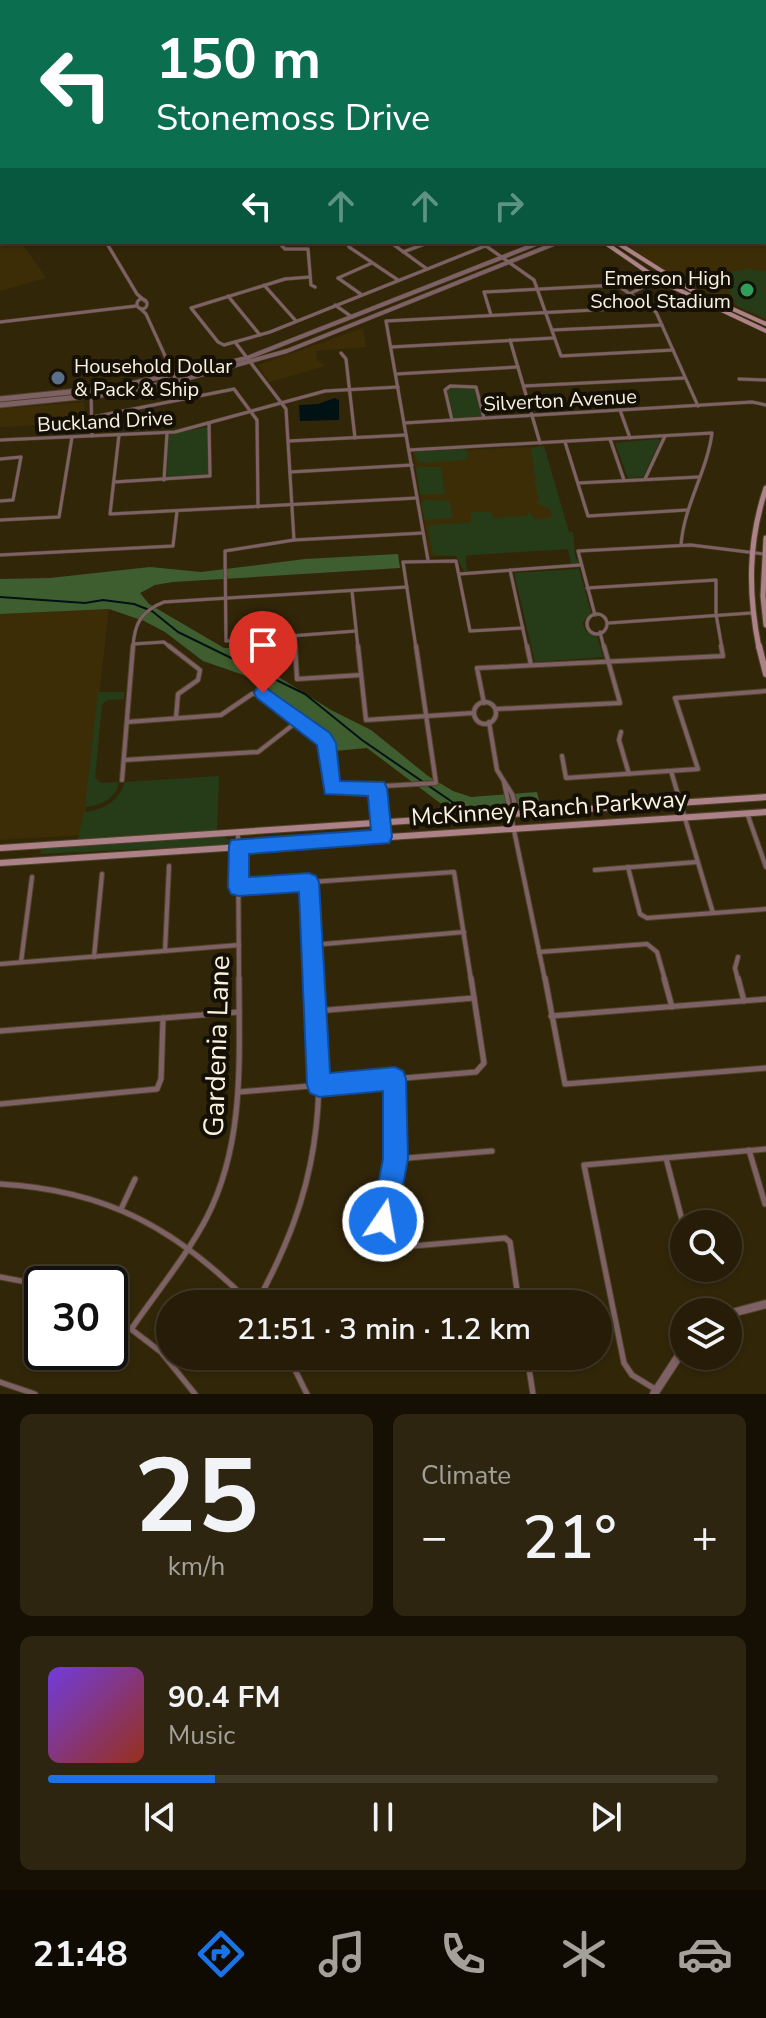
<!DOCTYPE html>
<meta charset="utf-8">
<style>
:root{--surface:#261c07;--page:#2e2511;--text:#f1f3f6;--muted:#a4a19b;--line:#423a28;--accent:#1a73e8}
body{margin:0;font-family:"Nunito Sans",sans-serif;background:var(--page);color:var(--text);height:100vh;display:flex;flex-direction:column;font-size:30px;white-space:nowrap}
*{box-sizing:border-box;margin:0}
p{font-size:26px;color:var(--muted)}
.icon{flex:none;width:44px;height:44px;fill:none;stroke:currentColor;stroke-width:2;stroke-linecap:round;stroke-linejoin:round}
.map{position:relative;height:1394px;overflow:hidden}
.sheet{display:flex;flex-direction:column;gap:20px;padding:20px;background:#150f04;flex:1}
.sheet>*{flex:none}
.top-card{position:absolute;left:0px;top:0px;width:766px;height:244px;box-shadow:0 2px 6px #0004,0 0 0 2px var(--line);background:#0b6e4f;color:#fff;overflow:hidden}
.controls{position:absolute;left:670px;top:1210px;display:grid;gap:16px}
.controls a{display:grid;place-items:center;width:72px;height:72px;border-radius:50%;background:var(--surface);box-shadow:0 2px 6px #0004,0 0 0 2px var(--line);font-size:40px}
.speed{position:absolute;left:24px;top:1266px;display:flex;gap:16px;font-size:40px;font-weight:700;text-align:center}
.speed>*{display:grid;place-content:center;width:104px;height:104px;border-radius:50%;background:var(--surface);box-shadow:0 2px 6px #0004,0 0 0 2px var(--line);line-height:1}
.speed .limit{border:4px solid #111;border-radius:12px;background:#fff;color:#111}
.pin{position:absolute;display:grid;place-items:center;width:68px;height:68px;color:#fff;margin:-82px -34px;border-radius:50% 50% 50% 0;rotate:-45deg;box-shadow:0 0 8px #0007}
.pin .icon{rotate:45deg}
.me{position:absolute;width:88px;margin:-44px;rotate:12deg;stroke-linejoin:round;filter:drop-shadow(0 0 6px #0008)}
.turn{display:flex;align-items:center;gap:28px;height:168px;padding:0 24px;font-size:36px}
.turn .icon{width:104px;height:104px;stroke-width:2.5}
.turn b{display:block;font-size:56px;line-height:68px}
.lanes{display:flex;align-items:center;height:76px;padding:0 24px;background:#0003;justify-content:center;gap:40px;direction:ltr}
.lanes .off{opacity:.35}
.big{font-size:60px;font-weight:600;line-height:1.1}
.sheet .widget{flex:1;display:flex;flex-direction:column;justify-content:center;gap:12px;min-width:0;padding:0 28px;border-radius:12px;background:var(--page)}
.sheet .dial{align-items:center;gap:0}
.dial b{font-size:104px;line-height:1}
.song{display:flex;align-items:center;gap:24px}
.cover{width:96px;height:96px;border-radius:12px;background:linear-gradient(135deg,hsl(260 70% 55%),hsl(10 70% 35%))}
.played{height:8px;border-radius:4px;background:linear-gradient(90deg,var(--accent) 25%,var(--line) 25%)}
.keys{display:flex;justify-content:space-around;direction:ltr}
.heat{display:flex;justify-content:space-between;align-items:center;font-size:44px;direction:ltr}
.sheet .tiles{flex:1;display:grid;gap:20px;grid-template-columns:1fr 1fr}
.widget:last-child{grid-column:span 2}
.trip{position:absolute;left:156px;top:1290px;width:456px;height:80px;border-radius:40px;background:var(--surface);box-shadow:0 2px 6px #0004,0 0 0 2px var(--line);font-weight:600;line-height:80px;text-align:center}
.dock{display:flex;height:128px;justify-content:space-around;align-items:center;background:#0f0b03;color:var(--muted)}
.dock .icon{width:56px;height:56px}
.dock .selected{color:var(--accent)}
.dock b{font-size:36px;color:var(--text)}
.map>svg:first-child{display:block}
.built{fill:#3c2d07}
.green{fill:#263c19}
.forest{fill:#3f5e2f}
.water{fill:#001213}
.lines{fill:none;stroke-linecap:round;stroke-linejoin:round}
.stream{stroke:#001213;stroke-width:2}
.minor-far3-casing{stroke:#4e4327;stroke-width:3}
.minor-far2-casing{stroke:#4e4327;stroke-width:4}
.minor-far1-casing{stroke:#4e4327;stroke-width:6}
.minor-casing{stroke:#4e4327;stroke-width:7}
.tertiary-far2-casing{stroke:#4e4327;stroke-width:5}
.tertiary-far1-casing{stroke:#4e4327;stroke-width:7}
.tertiary-casing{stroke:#4e4327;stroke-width:10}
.secondary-far3-casing{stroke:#4e4327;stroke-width:4}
.secondary-far2-casing{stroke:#4e4327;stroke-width:5}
.secondary-far1-casing{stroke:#4e4327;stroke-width:7}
.secondary-casing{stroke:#4e4327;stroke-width:8}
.minor-far3{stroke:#7d6165;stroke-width:2}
.minor-far2{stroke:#7d6165;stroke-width:3}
.minor-far1{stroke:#7d6165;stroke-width:4}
.minor{stroke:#7d6165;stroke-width:5}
.tertiary-far2{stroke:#7d6165;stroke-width:4}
.tertiary-far1{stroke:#7d6165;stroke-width:5}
.tertiary{stroke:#7d6165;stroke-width:8}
.secondary-far3{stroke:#ad8188;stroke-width:3}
.secondary-far2{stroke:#ad8188;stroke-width:4}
.secondary-far1{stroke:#ad8188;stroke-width:5}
.secondary{stroke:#ad8188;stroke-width:6}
.route{fill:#1a73e8;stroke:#114b97;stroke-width:2}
.leisure-dot{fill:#2e9e5b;stroke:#151005;stroke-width:3}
.service-dot{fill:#5c6f8a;stroke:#151005;stroke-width:3}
.labels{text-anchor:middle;stroke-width:8;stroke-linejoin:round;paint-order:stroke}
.far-poi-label{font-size:20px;fill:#faf3e2;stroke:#151005;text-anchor:end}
.far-street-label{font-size:20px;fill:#faf3e2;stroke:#151005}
.street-label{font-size:24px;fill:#faf3e2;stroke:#151005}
.near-street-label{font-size:28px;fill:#faf3e2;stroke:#151005}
</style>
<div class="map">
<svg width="766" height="1394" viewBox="0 0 766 1394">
<rect width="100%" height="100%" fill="#322609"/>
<!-- built -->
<g class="built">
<path d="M766 205V320L673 277 623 242H764Z"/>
<path d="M21 242 46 278 0 291V244Z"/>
<path d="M363 328 366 347 316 351 317 360 325 366 269 382 258 365Z"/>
<path d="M84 402 87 423 0 427V409Z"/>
<path d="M544 446 572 544 568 548 430 557 413 453Z"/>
<path d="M109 609 83 835 0 840V614Z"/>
</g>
<!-- green -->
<g class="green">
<path d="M746 269 766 271V318L737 306 721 274Z"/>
<path d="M451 387H474L482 416 454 418 447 390Z"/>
<path d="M208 427V475L167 478 168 434Z"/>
<path d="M658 439 660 441 643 477 628 478 615 443Z"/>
<path d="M544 446 569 532H573L575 556 579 563 568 565 571 563 568 549 471 555 465 556 467 571H464L456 556 433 555 428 528 431 525 471 523V512H491L493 518 528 516 527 511 537 520 552 517 550 509 536 503 539 499 535 483 531 482 539 480 535 478 531 448Z"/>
<path d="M464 449 468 452 467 460 419 463 413 452Z"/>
<path d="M419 467H441L445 494H420L416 469Z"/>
<path d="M426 500 450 501 452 518 425 520 421 503Z"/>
<path d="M579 569 591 613 582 623 586 631 597 636 603 657 535 662 514 573Z"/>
<path d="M98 692H124V699L107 700 102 704 95 778 101 783 119 782C116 799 101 805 85 807Z"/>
<path d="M219 776 217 831 78 839 84 812C104 810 119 801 125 782Z"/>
<path d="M224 837 230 841 225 845 39 854 42 849 47 848Z"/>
</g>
<!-- forest -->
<path class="forest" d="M398 554 400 568 173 582 155 585 140 593 149 604 224 648H249L250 659 331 710 371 730 428 776 453 791 471 797 537 792 540 804 475 813 452 812 367 748 334 751 332 739 258 680 203 661 165 632 144 621 109 609 0 614V579L50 578 150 567 201 572 305 559Z"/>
<!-- water -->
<path class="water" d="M335 398 339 400V420L300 421 299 405 318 404Z"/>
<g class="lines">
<!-- stream -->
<g class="stream">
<path d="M618 0 623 2"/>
<path d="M0 597 85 603 103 600 134 604 152 611 178 632 305 694 362 740 461 808"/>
</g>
<!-- minor-far3 casing -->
<g class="minor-far3-casing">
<g id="minor-far3">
<path d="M225 0 229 2"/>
<path d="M273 0 277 2"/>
<path d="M165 2 179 0"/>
<path d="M299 2 306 0"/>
</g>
</g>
<!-- minor-far2 casing -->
<g class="minor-far2-casing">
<g id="minor-far2">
<path d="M106 242 137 294 145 301"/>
<path d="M278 242 285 249H308L311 285 315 287"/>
<path d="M347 242 349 247 398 280"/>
<path d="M390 242 427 269"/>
<path d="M486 246 534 280 561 356 673 350"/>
<path d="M403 252 430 242"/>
<path d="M310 277 285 279 191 308 218 342 224 345 270 332 495 242"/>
<path d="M338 278 372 263"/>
<path d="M338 278 362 295"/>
<path d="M264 285 296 321"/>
<path d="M631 293 667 276"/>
<path d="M228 296 260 335"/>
<circle cx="142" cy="304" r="5"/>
<path d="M335 305 352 317"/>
<path d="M140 308 146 314 177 382"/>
<path d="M491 315 484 292 617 285 656 312 698 406"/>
<path d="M0 322 136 306"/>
<path d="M552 330 662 325"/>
<path d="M510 340 540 443"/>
<path d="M235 342 286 409 294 540"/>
<path d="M391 347 554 338"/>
<path d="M341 353 346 359 355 438"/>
<path d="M396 374 518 367"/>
<path d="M739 379 766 380"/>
<path d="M524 386 685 378"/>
<path d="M91 391 92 436"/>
<path d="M620 410 630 438"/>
<path d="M93 417 234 389 257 420 258 507"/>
<path d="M452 420 445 390 450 386 476 387 484 418"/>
<path d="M404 423 752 402 766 405"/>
<path d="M119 435 110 514 417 498"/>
<path d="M610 439 624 480"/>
<path d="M0 440 175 432 325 391 398 387"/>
<path d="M289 441 406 435"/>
<path d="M565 442 588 516 687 510"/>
<path d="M409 450 712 433C707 472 684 505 681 545"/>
<path d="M0 459 21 457 13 500 0 501"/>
<path d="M290 472 412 465"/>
<path d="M645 479 665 436"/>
<path d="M164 480 167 433"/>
<path d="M114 482 210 476 209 424"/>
<path d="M578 483 699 477"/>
<path d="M0 520 59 517 72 437"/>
<path d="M0 555 173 546 177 511"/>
<path d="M428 560 386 321 652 307"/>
<path d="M510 570 527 648"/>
<path d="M459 574 580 565"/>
<path d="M587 588 716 580V614L722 648"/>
<path d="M352 591 358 648"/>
<circle cx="597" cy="624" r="10"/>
<path d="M595 615 578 551 691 545 764 554"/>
<path d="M609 623 751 613"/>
<path d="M356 631 226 641 225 551 294 540 423 533"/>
<path d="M600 632 604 648"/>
<path d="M295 635 296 648"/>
<path d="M133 644 164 642 171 648"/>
<path d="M133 648C134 624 141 611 164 602L407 587"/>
<path d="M416 648 403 562 456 561 470 631 523 628"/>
</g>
</g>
<!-- minor-far1 casing -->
<g class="minor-far1-casing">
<g id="minor-far1">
<path d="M169 646 200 670 198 680 178 694 176 718"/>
<path d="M295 646 297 679 361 675"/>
<path d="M358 646 366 720 473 713"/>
<path d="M527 646 531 665"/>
<circle cx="485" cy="713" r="11"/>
<path d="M484 703 477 668 723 656 721 646"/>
<path d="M497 709 620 703 604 646"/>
<path d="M127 722 221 715 252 694 263 693 326 743 331 789 436 783 416 646"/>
<path d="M489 722 497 770 512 794 517 811 514 815"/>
<path d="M621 732 619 740 629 774"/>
<path d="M562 756 566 778 698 769 675 698 766 691"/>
<path d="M124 760 258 752 298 721"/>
<path d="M671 771 713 913"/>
<path d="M122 780 133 646"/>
<path d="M504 782 545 980"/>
<path d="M377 788 382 837"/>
<path d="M747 813 766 867"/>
<path d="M238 834 239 980"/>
<path d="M628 867 640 914 647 918 766 909"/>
<path d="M595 870 697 862"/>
<path d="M309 883 315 980"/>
<path d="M239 887 454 872 471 980"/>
<path d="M312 945 464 932"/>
<path d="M165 951 169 866"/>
<path d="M539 952 647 944 657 952 665 980"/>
<path d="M94 957 102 874"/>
<path d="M738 957 735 968 738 980"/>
<path d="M21 962 32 877"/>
<path d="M0 964 239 945"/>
</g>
</g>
<!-- minor casing -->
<g class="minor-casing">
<g id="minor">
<path d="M545 978 565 1084 766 1068"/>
<path d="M664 978 672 1007"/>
<path d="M738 978 744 1001"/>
<path d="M316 1011 474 998"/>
<path d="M551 1016 766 999"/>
<path d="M0 1031 239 1012"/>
<path d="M395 1079 396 1159 379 1242 390 1248 505 1238 510 1242 519 1304"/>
<path d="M239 1092 476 1072 484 1063 471 978"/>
<path d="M0 1104 157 1089 161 1079 163 1018"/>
<path d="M749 1150 765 1204"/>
<path d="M666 1158 682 1220"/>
<path d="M396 1159 492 1151"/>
<path d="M0 1184C107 1190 177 1229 251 1304"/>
<path d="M122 1207 135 1179"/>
<path d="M0 1277 42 1285"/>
<path d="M256 1304C321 1186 325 1109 315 978"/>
<path d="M110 1313 161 1352 195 1394"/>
<path d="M132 1328C156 1293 188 1254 207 1217 245 1142 239 1059 239 978"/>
<path d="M288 1356 307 1394"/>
<path d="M527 1356 533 1394"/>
<path d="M0 1382 35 1394"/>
<path d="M655 1389 632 1375 624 1363 584 1165 766 1149"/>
</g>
</g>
<!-- tertiary-far2 casing -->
<g class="tertiary-far2-casing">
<g id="tertiary-far2">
<path d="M139 382 247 358 541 242"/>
<path d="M175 382 287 351 559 242"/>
</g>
</g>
<!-- tertiary-far1 casing -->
<g class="tertiary-far1-casing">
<g id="tertiary-far1">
<path d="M0 399 119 387 148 380"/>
<path d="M0 405 109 394 185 380"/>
</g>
</g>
<!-- tertiary casing -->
<g class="tertiary-casing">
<g id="tertiary">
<path d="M728 1314 766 1304"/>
<path d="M654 1394 684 1348"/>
</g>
</g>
<!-- secondary-far3 casing -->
<g class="secondary-far3-casing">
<g id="secondary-far3">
<path d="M236 0 240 2"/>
<path d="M245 0 249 2"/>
<path d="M345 2 352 0"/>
</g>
</g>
<!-- secondary-far2 casing -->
<g class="secondary-far2-casing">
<g id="secondary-far2">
<path d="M604 242 662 282 766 331"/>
<path d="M616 242 695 292 766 324"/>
</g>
</g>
<!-- secondary-far1 casing -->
<g class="secondary-far1-casing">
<g id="secondary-far1">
<path d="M766 538 763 596 766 625"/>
<path d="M759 648C748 593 748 542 766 488"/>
</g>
</g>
<!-- secondary casing -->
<g class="secondary-casing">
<g id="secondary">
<path d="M759 646 766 674"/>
<path d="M0 848 766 797"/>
<path d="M0 863 766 812"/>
</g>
</g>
<!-- minor-far3 -->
<use href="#minor-far3" class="minor-far3"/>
<!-- minor-far2 -->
<use href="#minor-far2" class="minor-far2"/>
<!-- minor-far1 -->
<use href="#minor-far1" class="minor-far1"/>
<!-- minor -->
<use href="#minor" class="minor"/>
<!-- tertiary-far2 -->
<use href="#tertiary-far2" class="tertiary-far2"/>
<!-- tertiary-far1 -->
<use href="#tertiary-far1" class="tertiary-far1"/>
<!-- tertiary -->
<use href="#tertiary" class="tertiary"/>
<!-- secondary-far3 -->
<use href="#secondary-far3" class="secondary-far3"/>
<!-- secondary-far2 -->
<use href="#secondary-far2" class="secondary-far2"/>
<!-- secondary-far1 -->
<use href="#secondary-far1" class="secondary-far1"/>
<!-- secondary -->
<use href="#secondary" class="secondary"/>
</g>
<!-- route -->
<path class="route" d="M263 686 330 733 336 743 340 781 384 782 387 788 392 837 389 843 249 854V877L309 873 316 876 319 882 330 1073 395 1067 403 1071 406 1079 408 1159 396 1221 392 1230 383 1234 374 1230 371 1221 383 1159V1091L319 1097 310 1093 307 1085 299 892 239 896 231 894 228 887 229 846 231 840 371 830 368 796 325 794 317 745 257 698 254 693 257 688Z"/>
<!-- markers -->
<circle class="leisure-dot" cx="747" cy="290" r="8"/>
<circle class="service-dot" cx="58" cy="378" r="8"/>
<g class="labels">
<!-- far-poi labels -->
<g class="far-poi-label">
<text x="731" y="285">Emerson High<tspan x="731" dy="23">School Stadium</tspan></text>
<text x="74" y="373" text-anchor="start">Household Dollar<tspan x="74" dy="23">&amp; Pack &amp; Ship</tspan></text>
</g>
<!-- far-street labels -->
<g class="far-street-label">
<text transform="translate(560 400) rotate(-3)" y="7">Silverton Avenue</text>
<text transform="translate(105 421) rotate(-3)" y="7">Buckland Drive</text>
</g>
<!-- street labels -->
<g class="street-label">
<text transform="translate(549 808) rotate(-4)" y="8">McKinney Ranch Parkway</text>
</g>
<!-- near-street labels -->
<g class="near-street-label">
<text transform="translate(216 1046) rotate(-88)" y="10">Gardenia Lane</text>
</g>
</g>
</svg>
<div class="controls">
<a><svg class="icon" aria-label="search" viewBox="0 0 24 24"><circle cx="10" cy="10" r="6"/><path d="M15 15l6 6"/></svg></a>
<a><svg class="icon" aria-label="layers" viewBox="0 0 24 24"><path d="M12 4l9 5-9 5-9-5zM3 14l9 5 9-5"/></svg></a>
</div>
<div class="speed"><div class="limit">30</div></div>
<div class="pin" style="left:263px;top:693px;background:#d93025"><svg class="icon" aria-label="arrive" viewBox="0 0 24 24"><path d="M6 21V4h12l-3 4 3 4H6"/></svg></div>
<svg class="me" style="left:383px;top:1221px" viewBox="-20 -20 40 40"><circle r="17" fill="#1a73e8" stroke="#fff" stroke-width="3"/><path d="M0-11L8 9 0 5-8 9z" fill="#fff"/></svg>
<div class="trip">21:51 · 3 min · 1.2 km</div>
<div class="top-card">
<div class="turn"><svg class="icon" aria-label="left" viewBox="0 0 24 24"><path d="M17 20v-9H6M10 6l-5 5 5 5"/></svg><div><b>150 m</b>Stonemoss Drive</div></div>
<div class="lanes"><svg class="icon" aria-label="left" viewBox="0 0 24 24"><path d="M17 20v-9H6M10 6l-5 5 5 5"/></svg><svg class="icon off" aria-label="ahead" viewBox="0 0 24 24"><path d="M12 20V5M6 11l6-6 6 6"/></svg><svg class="icon off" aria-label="ahead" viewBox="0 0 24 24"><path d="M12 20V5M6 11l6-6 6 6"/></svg><svg class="icon off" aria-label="right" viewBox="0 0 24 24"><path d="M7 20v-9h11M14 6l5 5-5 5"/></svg></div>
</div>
</div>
<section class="sheet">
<div class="tiles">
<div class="widget dial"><b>25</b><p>km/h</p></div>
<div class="widget"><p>Climate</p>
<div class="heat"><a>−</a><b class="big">21°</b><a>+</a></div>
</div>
<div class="widget">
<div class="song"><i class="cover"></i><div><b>90.4 FM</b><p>Music</p></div></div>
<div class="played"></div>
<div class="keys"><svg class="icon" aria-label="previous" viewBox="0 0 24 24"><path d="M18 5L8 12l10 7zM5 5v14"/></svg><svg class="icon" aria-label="pause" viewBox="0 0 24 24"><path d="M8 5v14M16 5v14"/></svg><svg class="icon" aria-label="next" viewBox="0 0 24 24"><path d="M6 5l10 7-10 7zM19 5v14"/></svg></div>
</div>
</div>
</section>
<nav class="dock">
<b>21:48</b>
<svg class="icon selected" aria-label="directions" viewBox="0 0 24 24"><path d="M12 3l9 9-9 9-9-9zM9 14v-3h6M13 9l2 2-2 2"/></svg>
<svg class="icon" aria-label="music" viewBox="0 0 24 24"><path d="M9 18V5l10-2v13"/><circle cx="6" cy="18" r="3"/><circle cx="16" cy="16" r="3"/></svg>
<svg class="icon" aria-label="phone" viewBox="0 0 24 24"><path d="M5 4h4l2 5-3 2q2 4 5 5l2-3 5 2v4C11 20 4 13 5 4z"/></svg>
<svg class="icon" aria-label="climate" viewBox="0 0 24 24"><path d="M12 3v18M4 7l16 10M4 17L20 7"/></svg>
<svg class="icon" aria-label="car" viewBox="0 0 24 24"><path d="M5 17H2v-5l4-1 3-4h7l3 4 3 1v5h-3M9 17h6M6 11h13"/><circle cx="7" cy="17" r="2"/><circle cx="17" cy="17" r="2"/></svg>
</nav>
